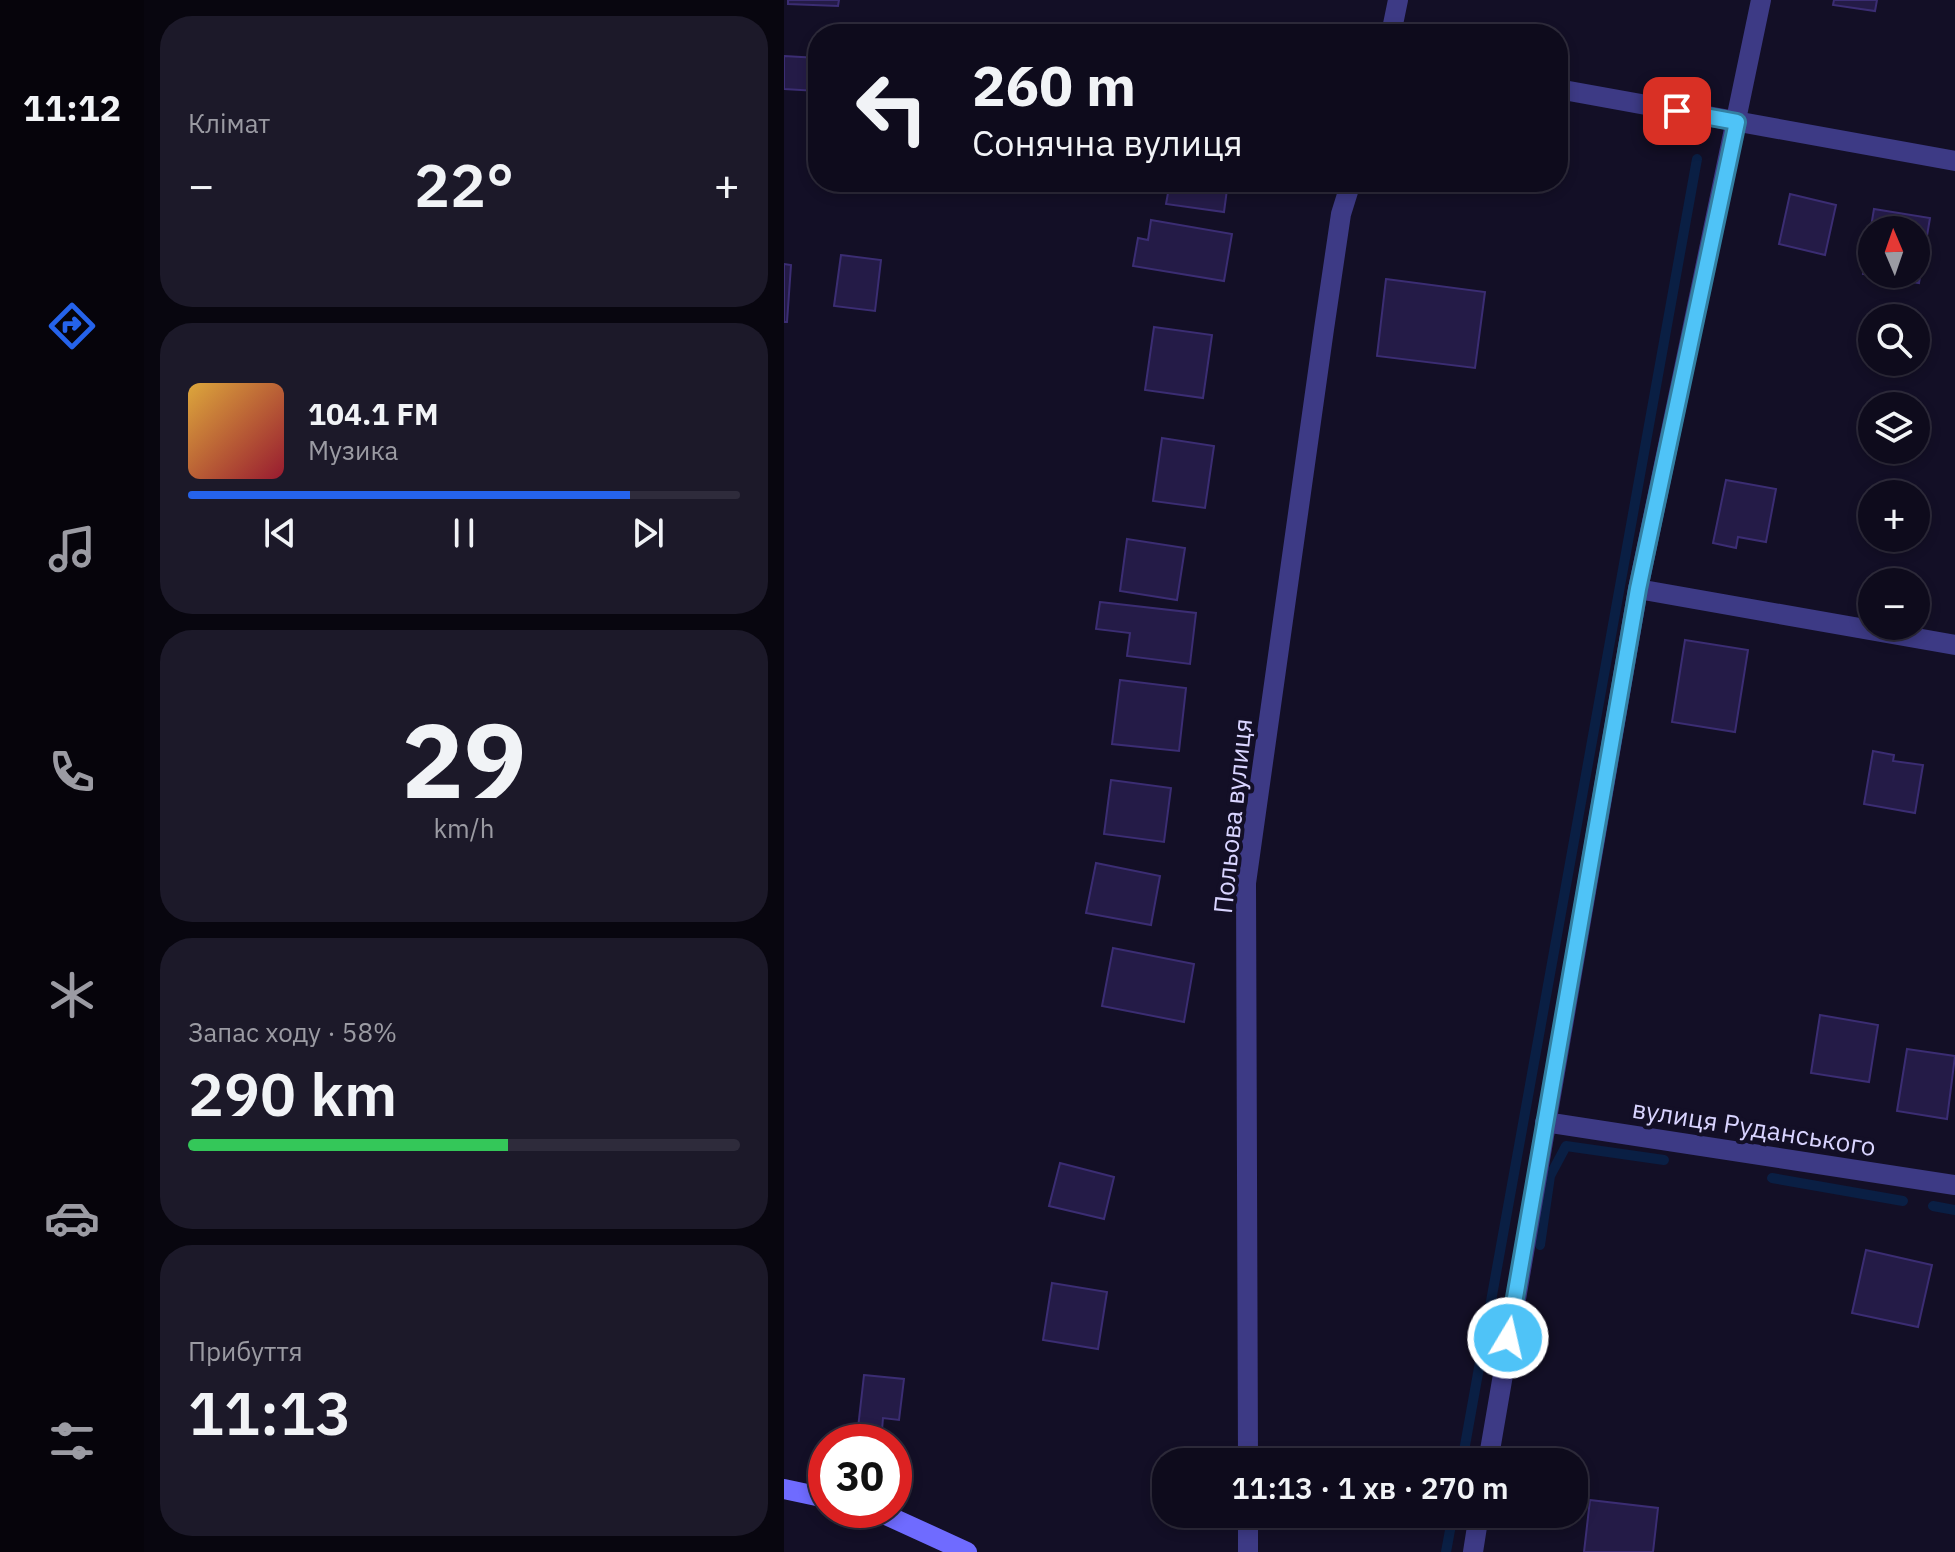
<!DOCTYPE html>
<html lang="uk">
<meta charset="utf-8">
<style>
:root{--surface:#0e0b1c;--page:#1c1929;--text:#f1f3f6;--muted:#9b9ba3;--line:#2e2b3b;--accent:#2563eb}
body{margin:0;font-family:"IBM Plex Sans",sans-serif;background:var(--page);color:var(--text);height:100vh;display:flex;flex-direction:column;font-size:30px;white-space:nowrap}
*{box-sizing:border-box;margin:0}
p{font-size:26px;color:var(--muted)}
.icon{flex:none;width:44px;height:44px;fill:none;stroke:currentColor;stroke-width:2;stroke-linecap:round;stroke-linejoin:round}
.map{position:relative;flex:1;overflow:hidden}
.panel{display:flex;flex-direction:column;gap:16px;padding:16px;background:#08060f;width:640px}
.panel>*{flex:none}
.guide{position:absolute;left:24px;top:24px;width:760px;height:168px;border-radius:32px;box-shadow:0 4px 12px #0003,0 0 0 2px var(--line);background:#0e0b1c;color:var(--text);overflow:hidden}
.needle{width:52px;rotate:358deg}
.controls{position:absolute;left:1074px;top:216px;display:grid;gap:16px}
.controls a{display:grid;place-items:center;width:72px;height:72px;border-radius:50%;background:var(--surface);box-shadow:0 4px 12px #0003,0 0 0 2px var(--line);font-size:40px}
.speed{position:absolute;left:24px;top:1424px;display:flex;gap:16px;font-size:40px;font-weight:700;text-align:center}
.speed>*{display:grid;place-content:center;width:104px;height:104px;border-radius:50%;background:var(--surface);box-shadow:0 4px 12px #0003,0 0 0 2px var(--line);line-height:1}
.speed .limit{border:12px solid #d22;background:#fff;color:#111}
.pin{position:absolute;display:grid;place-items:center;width:68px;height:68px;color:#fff;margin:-34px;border-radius:16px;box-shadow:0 4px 12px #0006}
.me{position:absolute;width:88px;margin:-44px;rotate:9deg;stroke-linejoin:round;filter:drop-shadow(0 0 6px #0008)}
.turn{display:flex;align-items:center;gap:28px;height:168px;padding:0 32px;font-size:36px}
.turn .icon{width:104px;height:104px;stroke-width:2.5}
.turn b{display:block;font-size:56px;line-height:68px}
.big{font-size:60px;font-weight:600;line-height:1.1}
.panel .tile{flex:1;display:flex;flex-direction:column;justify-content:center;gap:12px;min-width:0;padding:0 28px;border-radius:32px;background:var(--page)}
.panel .dial{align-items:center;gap:0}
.dial b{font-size:104px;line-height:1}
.song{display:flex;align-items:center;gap:24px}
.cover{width:96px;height:96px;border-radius:12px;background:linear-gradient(135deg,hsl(40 70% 55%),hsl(350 70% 35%))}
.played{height:8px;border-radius:4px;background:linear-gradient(90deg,var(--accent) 80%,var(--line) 80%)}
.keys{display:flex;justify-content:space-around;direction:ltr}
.heat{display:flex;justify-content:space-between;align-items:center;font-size:44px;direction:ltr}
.charge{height:12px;border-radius:6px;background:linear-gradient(90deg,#34c759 58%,var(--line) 0)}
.trip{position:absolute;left:368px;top:1448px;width:436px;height:80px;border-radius:32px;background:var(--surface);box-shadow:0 4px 12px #0003,0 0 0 2px var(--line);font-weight:600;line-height:80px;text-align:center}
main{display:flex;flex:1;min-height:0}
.tab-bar{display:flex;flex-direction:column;width:144px;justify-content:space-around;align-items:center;background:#06040b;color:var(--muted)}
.tab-bar .icon{width:56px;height:56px}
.tab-bar .current{color:var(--accent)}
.tab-bar b{font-size:36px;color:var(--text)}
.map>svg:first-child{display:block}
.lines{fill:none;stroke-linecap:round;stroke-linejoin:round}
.stream{stroke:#0a1f44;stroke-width:10}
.building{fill:#241b47;stroke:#3b2d73;stroke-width:2;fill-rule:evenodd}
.minor{stroke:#3d3a85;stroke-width:20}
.secondary{stroke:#6f6bff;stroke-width:20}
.route-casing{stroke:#337fa1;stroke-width:20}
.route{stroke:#4fc3f7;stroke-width:14}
.labels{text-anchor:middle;stroke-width:8;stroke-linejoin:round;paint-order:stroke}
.street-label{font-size:26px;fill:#d9d4ff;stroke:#130f26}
</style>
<main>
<nav class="tab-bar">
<b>11:12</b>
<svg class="icon current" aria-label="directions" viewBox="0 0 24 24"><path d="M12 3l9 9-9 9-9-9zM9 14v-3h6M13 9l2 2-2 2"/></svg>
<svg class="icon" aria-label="music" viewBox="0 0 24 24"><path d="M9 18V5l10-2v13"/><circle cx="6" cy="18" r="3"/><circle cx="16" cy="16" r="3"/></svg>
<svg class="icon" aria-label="phone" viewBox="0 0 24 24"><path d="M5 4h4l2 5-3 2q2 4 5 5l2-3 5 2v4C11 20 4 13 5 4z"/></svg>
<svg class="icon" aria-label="climate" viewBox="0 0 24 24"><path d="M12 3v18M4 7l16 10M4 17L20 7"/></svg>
<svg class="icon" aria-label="car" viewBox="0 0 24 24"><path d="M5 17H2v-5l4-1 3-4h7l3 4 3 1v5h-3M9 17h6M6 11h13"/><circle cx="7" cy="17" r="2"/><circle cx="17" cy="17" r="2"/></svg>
<svg class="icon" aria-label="filters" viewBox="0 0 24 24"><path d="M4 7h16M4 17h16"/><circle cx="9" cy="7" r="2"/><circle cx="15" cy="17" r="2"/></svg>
</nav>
<section class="panel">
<div class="tile"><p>Клімат</p>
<div class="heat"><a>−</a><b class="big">22°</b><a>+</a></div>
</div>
<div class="tile">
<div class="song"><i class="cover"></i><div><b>104.1 FM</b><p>Музика</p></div></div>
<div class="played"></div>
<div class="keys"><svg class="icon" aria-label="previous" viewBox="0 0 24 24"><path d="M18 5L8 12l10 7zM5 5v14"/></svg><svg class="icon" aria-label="pause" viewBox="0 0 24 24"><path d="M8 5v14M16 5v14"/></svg><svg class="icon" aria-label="next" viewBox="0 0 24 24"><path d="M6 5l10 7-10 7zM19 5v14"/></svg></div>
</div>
<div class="tile dial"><b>29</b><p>km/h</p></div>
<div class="tile"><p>Запас ходу · 58%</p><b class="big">290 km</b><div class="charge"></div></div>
<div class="tile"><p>Прибуття</p><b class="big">11:13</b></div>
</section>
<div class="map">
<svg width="1171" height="1552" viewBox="0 0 1171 1552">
<rect width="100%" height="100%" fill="#130f26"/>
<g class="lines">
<!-- stream -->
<g class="stream">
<path d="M988 1178 1119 1201"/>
<path d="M1149 1206 1171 1210"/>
<path d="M756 1245 766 1176 782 1146 880 1160"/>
<path d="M678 1462 913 159"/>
<path d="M662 1552 669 1514"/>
</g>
</g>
<!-- building -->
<g class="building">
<path d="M4 0H55L54 6 4 4Z"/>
<path d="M1050 0H1093L1091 11 1049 5Z"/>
<path d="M0 56 34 58 33 91 0 89Z"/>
<path d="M257 182H288L287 188Z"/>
<path d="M386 182H444L440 212 382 204Z"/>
<path d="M1006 194 1052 205 1041 255 995 244Z"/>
<path d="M1090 209 1146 218 1135 283 1079 274ZM1088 230H1132V274H1088Z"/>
<path d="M367 220 448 234 440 281 349 266 354 238 364 240Z"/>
<path d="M57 255 97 260 91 311 50 306Z"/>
<path d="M0 264 7 265 3 322H0Z"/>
<path d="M602 279 701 292 691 368 593 356Z"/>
<path d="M370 327 428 335 419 398 361 390Z"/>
<path d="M378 438 430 446 421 508 369 501Z"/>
<path d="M942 480 992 489 982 542 954 537 952 548 929 543Z"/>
<path d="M343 539 401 548 393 600 336 591Z"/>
<path d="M316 602 412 613 406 664 343 656 346 633 312 629Z"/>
<path d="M901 640 964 650 951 732 888 722Z"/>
<path d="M336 680 402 688 395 751 328 744Z"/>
<path d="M1089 751 1110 755 1109 761 1139 765 1131 813 1080 804Z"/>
<path d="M327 780 387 788 380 842 320 834Z"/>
<path d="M312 863 376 876 367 925 302 913Z"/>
<path d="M329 948 410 964 400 1022 318 1006Z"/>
<path d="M1036 1015 1094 1025 1085 1082 1027 1073Z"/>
<path d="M1123 1049 1171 1056 1163 1119 1113 1111Z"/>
<path d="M276 1163 330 1177 320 1219 265 1206Z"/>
<path d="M1082 1250 1148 1265 1134 1327 1068 1313Z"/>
<path d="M268 1283 323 1292 314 1349 259 1340Z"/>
<path d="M80 1375 120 1379 115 1420 99 1418 98 1430 74 1428Z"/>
<path d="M806 1500 874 1508 869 1552H800Z"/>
</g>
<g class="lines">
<!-- minor -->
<g class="minor">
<path d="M607 34 614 0"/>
<path d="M774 89 1171 161"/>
<path d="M854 589 1171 645"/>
<path d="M761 1122 1171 1185"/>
<path d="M464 1462 462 883 540 329 557 214 567 182"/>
<path d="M704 1462 854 589 977 0"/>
<path d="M464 1514V1552"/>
<path d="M689 1552 695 1514"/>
</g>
<!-- secondary -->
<g class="secondary">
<path d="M0 1489 42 1498"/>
<path d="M91 1510 183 1552"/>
</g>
</g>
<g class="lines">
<!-- route casing -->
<g class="route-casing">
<path id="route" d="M724 1338 854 589 953 122 893 111"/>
</g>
<!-- route -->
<use href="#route" class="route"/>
</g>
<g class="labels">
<!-- street labels -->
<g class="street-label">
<text transform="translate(449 816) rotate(-84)" y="9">Польова вулиця</text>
<text transform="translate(970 1128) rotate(9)" y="9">вулиця Руданського</text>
</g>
</g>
</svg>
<div class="controls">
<a><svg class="needle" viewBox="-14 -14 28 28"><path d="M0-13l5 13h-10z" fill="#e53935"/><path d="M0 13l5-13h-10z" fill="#9b9ba3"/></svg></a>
<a><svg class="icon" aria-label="search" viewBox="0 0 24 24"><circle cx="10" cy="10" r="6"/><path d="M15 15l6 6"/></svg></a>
<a><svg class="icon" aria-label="layers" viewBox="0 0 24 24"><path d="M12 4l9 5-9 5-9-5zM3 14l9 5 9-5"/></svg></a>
<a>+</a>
<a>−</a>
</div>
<div class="speed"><div class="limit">30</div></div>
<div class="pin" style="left:893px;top:111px;background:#d93025"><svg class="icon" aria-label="arrive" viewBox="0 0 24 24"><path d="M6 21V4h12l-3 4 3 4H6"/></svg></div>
<svg class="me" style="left:724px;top:1338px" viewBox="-20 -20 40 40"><circle r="17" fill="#4fc3f7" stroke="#fff" stroke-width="3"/><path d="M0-11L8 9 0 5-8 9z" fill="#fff"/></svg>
<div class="trip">11:13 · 1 хв · 270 m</div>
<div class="guide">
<div class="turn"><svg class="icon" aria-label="left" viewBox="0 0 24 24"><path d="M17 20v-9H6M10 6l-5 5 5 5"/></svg><div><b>260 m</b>Сонячна вулиця</div></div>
</div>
</div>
</main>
